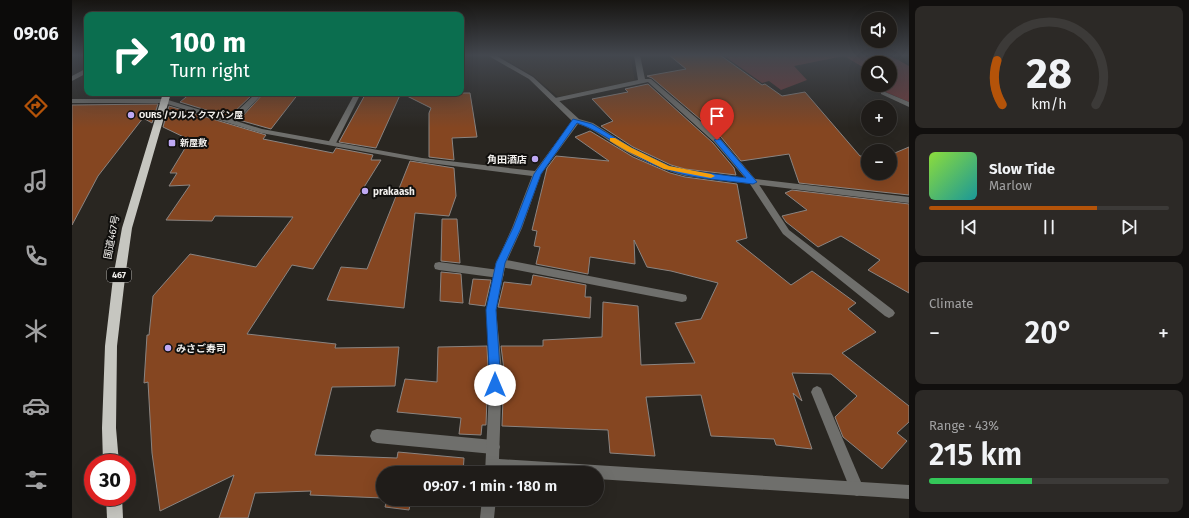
<!DOCTYPE html>
<meta charset="utf-8">
<style>
:root{--surface:#1f1c19;--page:#2c2926;--text:#f1f3f6;--muted:#a1a1a2;--line:#3c3a38;--accent:#b45309}
body{margin:0;font-family:"Fira Sans","Noto Sans JP",sans-serif;background:var(--page);color:var(--text);height:100vh;display:flex;flex-direction:column;font-size:15px;white-space:nowrap}
*{box-sizing:border-box;margin:0}
p{font-size:13px;color:var(--muted)}
.icon{flex:none;width:22px;height:22px;fill:none;stroke:currentColor;stroke-width:2;stroke-linecap:round;stroke-linejoin:round}
.map{position:relative;flex:1;overflow:hidden}
.side{display:flex;flex-direction:column;gap:6px;padding:6px;background:#110f0e;width:280px}
.side>*{flex:none}
.guide{position:absolute;left:12px;top:12px;width:380px;height:84px;border-radius:8px;box-shadow:0 4px 16px #0002,0 0 0 1px var(--line);background:#0b6e4f;color:#fff;overflow:hidden}
.tools{position:absolute;left:789px;top:12px;display:grid;gap:8px}
.tools a{display:grid;place-items:center;width:36px;height:36px;border-radius:50%;background:var(--surface);box-shadow:0 4px 16px #0002,0 0 0 1px var(--line);font-size:20px}
.speed{position:absolute;left:12px;top:454px;display:flex;gap:8px;font-size:20px;font-weight:700;text-align:center}
.speed>*{display:grid;place-content:center;width:52px;height:52px;border-radius:50%;background:var(--surface);box-shadow:0 4px 16px #0002,0 0 0 1px var(--line);line-height:1}
.speed .limit{border:6px solid #d22;background:#fff;color:#111}
.pin{position:absolute;display:grid;place-items:center;width:34px;height:34px;color:#fff;margin:-41px -17px;border-radius:50% 50% 50% 0;rotate:-45deg;box-shadow:0 0 4px #0007}
.pin .icon{rotate:45deg}
.me{position:absolute;width:44px;margin:-22px;rotate:0deg;stroke-linejoin:round;filter:drop-shadow(0 0 3px #0008)}
.turn{display:flex;align-items:center;gap:14px;height:84px;padding:0 20px;font-size:18px}
.turn .icon{width:52px;height:52px;stroke-width:2.5}
.turn b{display:block;font-size:28px;line-height:34px}
.big{font-size:30px;font-weight:600;line-height:1.1}
.side .card{flex:1;display:flex;flex-direction:column;justify-content:center;gap:6px;min-width:0;padding:0 14px;border-radius:8px;background:var(--page)}
.side .dial{align-items:center;gap:0}
.dial svg{height:104px;overflow:visible;fill:none;stroke:var(--line);stroke-width:7;stroke-linecap:round;text-anchor:middle}
.dial text{fill:var(--text);stroke:none}
.song{display:flex;align-items:center;gap:12px}
.cover{width:48px;height:48px;border-radius:6px;background:linear-gradient(135deg,hsl(90 70% 55%),hsl(180 70% 35%))}
.played{height:4px;border-radius:2px;background:linear-gradient(90deg,var(--accent) 70%,var(--line) 70%)}
.keys{display:flex;justify-content:space-around;direction:ltr}
.heat{display:flex;justify-content:space-between;align-items:center;font-size:22px;direction:ltr}
.charge{height:6px;border-radius:3px;background:linear-gradient(90deg,#34c759 43%,var(--line) 0)}
.trip{position:absolute;left:304px;top:466px;width:228px;height:40px;border-radius:20px;background:var(--surface);box-shadow:0 4px 16px #0002,0 0 0 1px var(--line);font-weight:600;line-height:40px;text-align:center}
main{display:flex;flex:1;min-height:0}
.dock{display:flex;flex-direction:column;width:72px;justify-content:space-around;align-items:center;background:#0c0b0a;color:var(--muted)}
.dock .icon{width:28px;height:28px}
.dock .current{color:var(--accent)}
.dock b{font-size:18px;color:var(--text)}
.map>svg:first-child{display:block}
.built{fill:#332d23}
.green{fill:#703939}
.building{fill:#854621;stroke:#8a8481}
.lines{fill:none;stroke-linecap:round;stroke-linejoin:round}
.service{fill:#6f6f6c;fill-rule:evenodd}
.minor{fill:#6f6f6c;fill-rule:evenodd}
.trunk{fill:#c6c6c0;fill-rule:evenodd}
.route{fill:#1a73e8;stroke:#114b97}
.slow{fill:#f59e0b}
.poi-dot{fill:#bfa9f4;stroke:#100f0d;stroke-width:1.5}
.labels{text-anchor:middle;stroke-width:4;stroke-linejoin:round;paint-order:stroke}
.far-poi-label{font-size:9px;font-weight:bold;fill:#f1efec;stroke:#100f0d;text-anchor:start}
.shield{fill:#100f0d;stroke:#aeaca9;stroke-width:1}
.shield-label{font-size:9px;font-weight:bold;fill:#f1efec}
.poi-label{font-size:10px;font-weight:bold;fill:#f1efec;stroke:#100f0d;text-anchor:start}
.street-label{font-size:10px;fill:#f1efec;stroke:#100f0d}
</style>
<main>
<nav class="dock">
<b>09:06</b>
<svg class="icon current" aria-label="directions" viewBox="0 0 24 24"><path d="M12 3l9 9-9 9-9-9zM9 14v-3h6M13 9l2 2-2 2"/></svg>
<svg class="icon" aria-label="music" viewBox="0 0 24 24"><path d="M9 18V5l10-2v13"/><circle cx="6" cy="18" r="3"/><circle cx="16" cy="16" r="3"/></svg>
<svg class="icon" aria-label="phone" viewBox="0 0 24 24"><path d="M5 4h4l2 5-3 2q2 4 5 5l2-3 5 2v4C11 20 4 13 5 4z"/></svg>
<svg class="icon" aria-label="climate" viewBox="0 0 24 24"><path d="M12 3v18M4 7l16 10M4 17L20 7"/></svg>
<svg class="icon" aria-label="car" viewBox="0 0 24 24"><path d="M5 17H2v-5l4-1 3-4h7l3 4 3 1v5h-3M9 17h6M6 11h13"/><circle cx="7" cy="17" r="2"/><circle cx="17" cy="17" r="2"/></svg>
<svg class="icon" aria-label="filters" viewBox="0 0 24 24"><path d="M4 7h16M4 17h16"/><circle cx="9" cy="7" r="2"/><circle cx="15" cy="17" r="2"/></svg>
</nav>
<div class="map">
<svg width="837" height="518" viewBox="0 0 837 518">
<rect width="100%" height="100%" fill="#292621"/>
<!-- built -->
<path class="built" d="M426 55H558L563 81 486 97 460 75Z"/>
<!-- green -->
<path class="green" d="M651 55H817L837 66V102L811 91 820 83 818 82V63H796V70L772 56 722 66 735 80 709 90 697 81 690 83Z"/>
<!-- building -->
<g class="building">
<path d="M597 55H648L690 85 693 84 710 96 733 92 788 156H796V173H818V155L837 147V195L727 183 717 154 669 161 649 137 580 78 575 76 614 69Z"/>
<path d="M576 84 641 143 662 168 664 175 613 169 599 165 561 147 529 126 541 121 520 99 556 92 553 89Z"/>
<path d="M119 93H182L157 117 108 102Z"/>
<path d="M192 93H227L199 129 167 120Z"/>
<path d="M294 93H329L304 148 267 142Z"/>
<path d="M329 93H398L405 137 380 138 382 160 357 157V113L359 108Z"/>
<path d="M86 104 80 123 71 118 26 176 0 225V105Z"/>
<path d="M97 106 194 135 191 139 261 153 264 148 301 155 299 160H309L241 269 220 265 175 334 264 344 263 348 327 347 323 386 260 387 243 455 325 458 326 452 392 458 391 473H311V498L238 495 239 491 183 493 176 518H147L162 475 88 511 80 453 76 382 72 383 75 335H77L81 296 118 254 184 267 221 217 143 216 140 221 94 220 118 185 97 186 105 173H98L118 140 91 127Z"/>
<path d="M518 131 561 157 598 173 613 177 665 184 675 238 664 241 719 285 740 271 784 303 776 309 804 332 770 353 837 406V422L825 433 835 441 810 469 771 437 763 417 785 396 759 374 720 373 730 401 721 393 740 449 704 445 702 439 639 436 629 395 574 397 583 456 538 453 536 430 430 426 432 370 429 346H471V340L530 337 531 302 566 306 569 365 623 363 603 323 629 319 646 283 599 271 575 267 562 240 563 264 518 257 516 274 464 264 468 247 462 246 465 231 460 230 475 168 484 156 537 161 503 137Z"/>
<path d="M338 161 382 168 384 196 377 216 343 213 332 308 255 300 269 267 295 269Z"/>
<path d="M720 190 837 204V293L796 270 808 260 769 236 746 247 714 222 710 216 735 210 713 193Z"/>
<path d="M370 219H385L388 263 369 261Z"/>
<path d="M369 272 389 274 391 303 368 301Z"/>
<path d="M461 275 514 285 513 297H519L518 318 426 307 432 282 459 285Z"/>
<path d="M401 279 419 280 413 306 397 304Z"/>
<path d="M415 346 416 370 414 425H410L409 435 387 434 389 418 325 412 333 379 365 382 366 347Z"/>
<path d="M315 499H339L337 510 313 507Z"/>
</g>
<g class="lines">
<!-- service -->
<g class="service">
<path d="M562 55H568L573 79H579L648 138 684 180 717 230 821 310 823 313 821 316 817 318 813 316 711 234 678 184 642 142 576 82 483 102 479 100 483 98 566 80Z"/>
<path d="M809 92H813L837 102V107L809 94Z"/>
<path d="M184 93H191L163 123H157V119Z"/>
<path d="M283 93H289L264 143 260 145H257L256 143Z"/>
<path d="M429 259 610 294 614 295 615 298 614 301 610 302 429 267 425 266 424 263 425 260Z"/>
<path d="M367 262 427 270 431 271 432 274 431 277 427 278 367 270 363 269 362 266 363 263Z"/>
<path d="M745 386 749 388 792 489 790 494 785 496 780 494 739 392 741 388Z"/>
<path d="M305 429 421 440 426 442 428 447 426 452 421 454 305 443 300 441 298 436 300 431Z"/>
</g>
<!-- minor -->
<g class="minor">
<path d="M415 55H423L461 77 507 119 521 123 560 148 598 166 613 170 642 174 837 197V203L613 176C593 170 573 162 555 152 538 143 524 129 506 124L469 174 450 228 434 263 424 310 430 370 427 459 837 485V499L525 479V473H413L418 370 414 310 424 263 440 228 460 176 350 162 189 133 92 103H0V99H93L190 129 350 158 463 171 500 121 457 79Z"/>
<path d="M15 68V73L0 81V76Z"/>
<path d="M410 499H424L422 518H408Z"/>
</g>
<!-- trunk -->
<g class="trunk">
<path d="M91 93H99L60 228 53 278 45 346 44 428 47 463H31L30 428 33 346 41 278 50 228Z"/>
<path d="M34 497H50L51 518H35Z"/>
</g>
</g>
<!-- sky -->
<linearGradient id="sky" x2="0" y2="1"><stop stop-color="#171512"/><stop offset="0.43" stop-color="#43474e"/><stop offset="1" stop-color="#43474e" stop-opacity="0"/></linearGradient>
<rect width="837" height="128" fill="url(#sky)"/>
<!-- route -->
<path class="route" d="M501 119 520 124 560 148 597 166 613 170 674 178 642 140 648 139 685 182 681 184C652 180 620 179 593 169 562 159 535 133 505 123L469 174 449 228 433 263 424 310 429 385 427 389 423 390 419 389 418 385 414 310 424 263 441 228 462 174Z"/>
<!-- slow -->
<path class="slow" d="M538 138H543L560 148 597 166 639 174 643 176 639 178 592 169 555 151 538 141Z"/>
<!-- markers -->
<g class="poi-dot">
<circle cx="59" cy="115" r="4"/>
<rect x="96" y="139" width="8" height="8" rx="2"/>
<circle cx="463" cy="159" r="4"/>
<circle cx="293" cy="191" r="4"/>
<circle cx="96" cy="348" r="4"/>
</g>
<g class="labels">
<!-- far-poi labels -->
<g class="far-poi-label">
<text x="67" y="118">OURS /ウルス クマパン屋</text>
<text x="108" y="146">新屋敷</text>
</g>
<!-- shield labels -->
<rect class="shield" x="35" y="268" width="24" height="14" rx="3"/>
<g class="shield-label">
<text x="47" y="278">467</text>
</g>
<!-- poi labels -->
<g class="poi-label">
<text x="455" y="163" text-anchor="end">角田酒店</text>
<text x="301" y="195">prakaash</text>
<text x="104" y="352">みさご寿司</text>
</g>
<!-- street labels -->
<g class="street-label">
<text transform="translate(39 237) rotate(-79)" y="4">国道467号</text>
</g>
</g>
</svg>
<div class="tools">
<a><svg class="icon" aria-label="sound" viewBox="0 0 24 24"><path d="M4 9h4l5-4v14l-5-4H4zM17 9q2 3 0 6"/></svg></a>
<a><svg class="icon" aria-label="search" viewBox="0 0 24 24"><circle cx="10" cy="10" r="6"/><path d="M15 15l6 6"/></svg></a>
<a>+</a>
<a>−</a>
</div>
<div class="speed"><div class="limit">30</div></div>
<div class="pin" style="left:645px;top:140px;background:#d93025"><svg class="icon" aria-label="arrive" viewBox="0 0 24 24"><path d="M6 21V4h12l-3 4 3 4H6"/></svg></div>
<svg class="me" style="left:423px;top:385px" viewBox="-20 -20 40 40"><circle r="19" fill="#fff"/><path d="M0-13L10 11 0 6-10 11z" fill="#1a73e8"/></svg>
<div class="trip">09:07 · 1 min · 180 m</div>
<div class="guide">
<div class="turn"><svg class="icon" aria-label="right" viewBox="0 0 24 24"><path d="M7 20v-9h11M14 6l5 5-5 5"/></svg><div><b>100 m</b>Turn right</div></div>
</div>
</div>
<section class="side">
<div class="card dial"><svg viewBox="0 0 100 80">
<path d="M14 69A42 42 0 1 1 86 69"/>
<path d="M14 69A42 42 0 0 1 10 35" stroke="#b45309"/>
<text x="50" y="56" font-size="32" font-weight="700">28</text>
<text x="50" y="72" font-size="11">km/h</text>
</svg></div>
<div class="card">
<div class="song"><i class="cover"></i><div><b>Slow Tide</b><p>Marlow</p></div></div>
<div class="played"></div>
<div class="keys"><svg class="icon" aria-label="previous" viewBox="0 0 24 24"><path d="M18 5L8 12l10 7zM5 5v14"/></svg><svg class="icon" aria-label="pause" viewBox="0 0 24 24"><path d="M8 5v14M16 5v14"/></svg><svg class="icon" aria-label="next" viewBox="0 0 24 24"><path d="M6 5l10 7-10 7zM19 5v14"/></svg></div>
</div>
<div class="card"><p>Climate</p>
<div class="heat"><a>−</a><b class="big">20°</b><a>+</a></div>
</div>
<div class="card"><p>Range · 43%</p><b class="big">215 km</b><div class="charge"></div></div>
</section>
</main>
